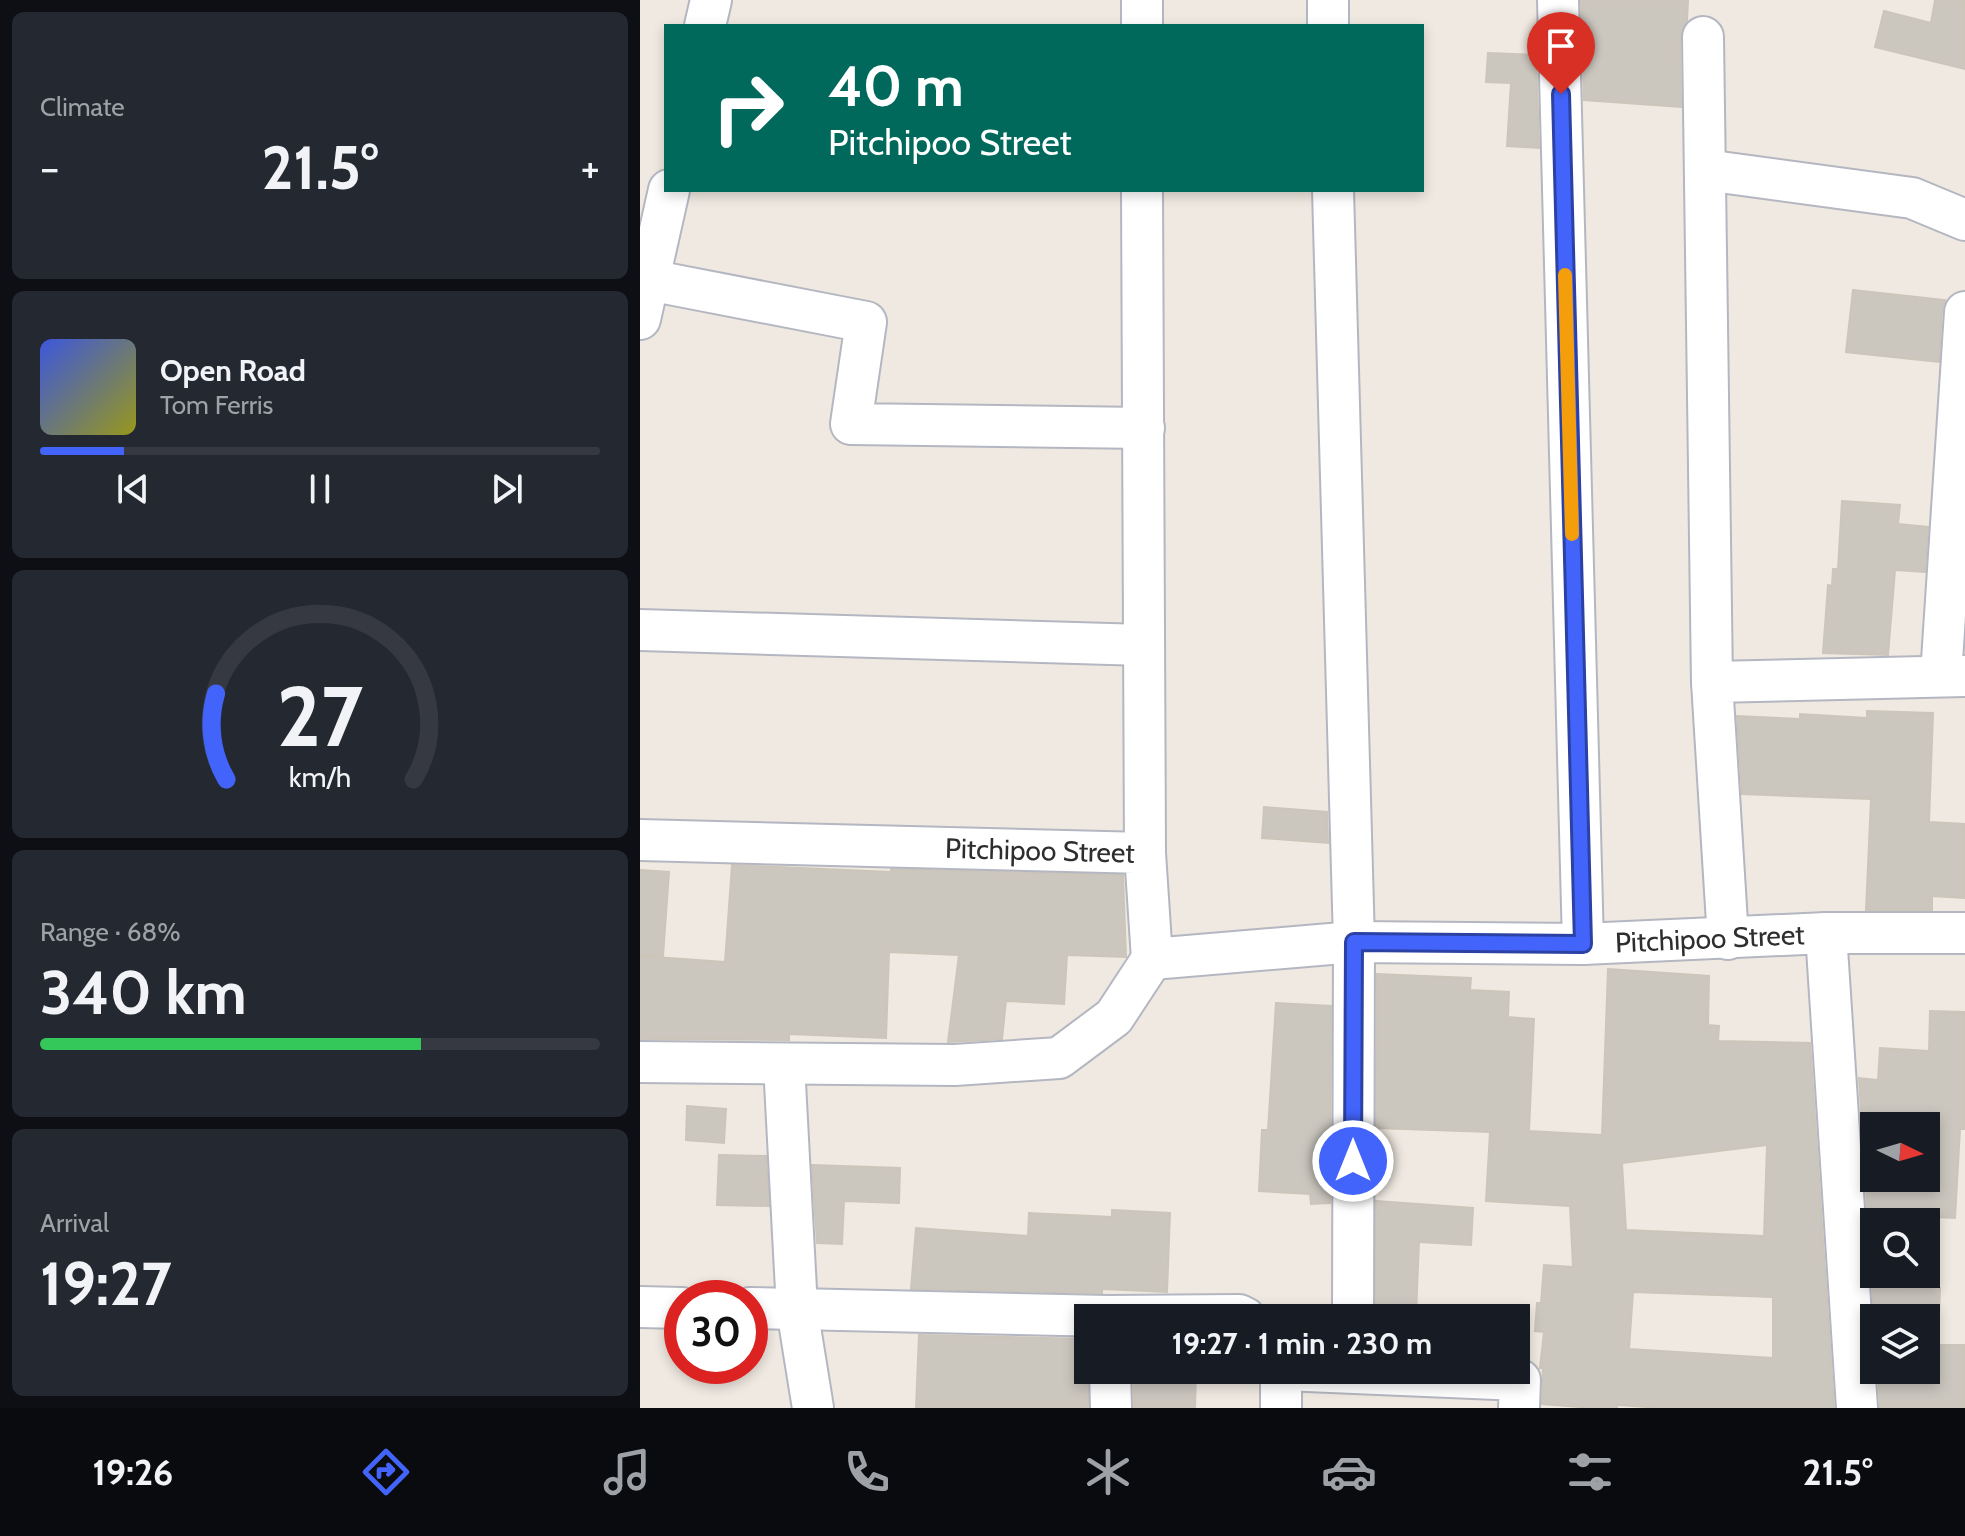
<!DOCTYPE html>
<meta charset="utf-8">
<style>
:root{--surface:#171b24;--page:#242831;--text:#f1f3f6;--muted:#9ea1a6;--line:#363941;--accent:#4264fb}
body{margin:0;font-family:Cabin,sans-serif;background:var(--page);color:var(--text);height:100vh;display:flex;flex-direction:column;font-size:30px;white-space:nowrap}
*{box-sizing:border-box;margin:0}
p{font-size:26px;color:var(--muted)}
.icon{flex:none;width:44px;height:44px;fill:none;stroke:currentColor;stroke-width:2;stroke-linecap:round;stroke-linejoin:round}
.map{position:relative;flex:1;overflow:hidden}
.side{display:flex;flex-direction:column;gap:12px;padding:12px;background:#0d0f14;width:640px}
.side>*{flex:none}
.top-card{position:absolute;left:24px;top:24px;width:760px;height:168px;border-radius:0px;box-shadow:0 4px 12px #0003;background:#00695c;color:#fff;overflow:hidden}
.needle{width:52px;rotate:95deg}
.tools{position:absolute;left:1220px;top:1112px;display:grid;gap:16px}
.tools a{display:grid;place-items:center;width:80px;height:80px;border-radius:0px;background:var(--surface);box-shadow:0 4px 12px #0003;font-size:40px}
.speed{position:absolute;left:24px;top:1280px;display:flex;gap:16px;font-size:40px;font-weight:700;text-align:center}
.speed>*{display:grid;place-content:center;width:104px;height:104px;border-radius:50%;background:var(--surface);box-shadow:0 4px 12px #0003;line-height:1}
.speed .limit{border:12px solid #d22;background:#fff;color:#111}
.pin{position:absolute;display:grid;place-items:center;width:68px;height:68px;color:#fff;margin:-82px -34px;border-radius:50% 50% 50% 0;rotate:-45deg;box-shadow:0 0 8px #0007}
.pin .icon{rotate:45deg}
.me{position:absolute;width:88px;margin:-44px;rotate:0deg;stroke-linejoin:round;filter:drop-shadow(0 0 6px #0008)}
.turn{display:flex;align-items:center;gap:28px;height:168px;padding:0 32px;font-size:36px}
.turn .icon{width:104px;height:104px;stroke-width:2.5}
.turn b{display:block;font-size:56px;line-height:68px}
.big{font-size:60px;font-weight:800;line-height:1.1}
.side .widget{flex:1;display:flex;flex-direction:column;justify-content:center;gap:12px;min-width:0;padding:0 28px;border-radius:12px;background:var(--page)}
.side .dial{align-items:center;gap:0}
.dial svg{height:208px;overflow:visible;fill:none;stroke:var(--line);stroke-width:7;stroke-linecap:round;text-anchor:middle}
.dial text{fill:var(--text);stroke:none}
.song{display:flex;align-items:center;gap:24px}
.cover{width:96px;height:96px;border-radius:12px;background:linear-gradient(135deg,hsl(230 70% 55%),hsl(60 70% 35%))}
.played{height:8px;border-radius:4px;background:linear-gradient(90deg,var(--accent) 15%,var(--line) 15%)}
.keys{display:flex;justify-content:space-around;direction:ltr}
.heat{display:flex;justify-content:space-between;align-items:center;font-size:44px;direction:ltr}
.charge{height:12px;border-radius:6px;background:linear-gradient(90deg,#34c759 68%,var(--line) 0)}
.trip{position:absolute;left:434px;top:1304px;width:456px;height:80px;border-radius:0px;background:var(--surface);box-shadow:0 4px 12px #0003;font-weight:800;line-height:80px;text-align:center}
.tabs{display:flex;height:128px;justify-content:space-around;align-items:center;background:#090b0e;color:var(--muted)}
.tabs .icon{width:56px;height:56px}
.tabs .on{color:var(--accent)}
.tabs b{font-size:36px;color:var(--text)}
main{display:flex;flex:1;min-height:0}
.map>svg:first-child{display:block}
.building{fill:#cbc7bf;stroke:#cbc5ba;stroke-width:2;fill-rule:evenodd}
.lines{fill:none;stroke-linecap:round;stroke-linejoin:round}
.minor-casing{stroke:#b4b7c1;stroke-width:44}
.minor{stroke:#fff;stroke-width:40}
.route-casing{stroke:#2b41a3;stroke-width:20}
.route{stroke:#4264fb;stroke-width:14}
.slow{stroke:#f59e0b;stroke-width:14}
.labels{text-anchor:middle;stroke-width:8;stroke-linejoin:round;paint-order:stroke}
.street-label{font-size:28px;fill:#2e2e2e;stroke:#fff}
</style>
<main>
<section class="side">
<div class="widget"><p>Climate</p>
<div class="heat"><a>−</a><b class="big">21.5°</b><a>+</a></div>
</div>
<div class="widget">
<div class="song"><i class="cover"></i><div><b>Open Road</b><p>Tom Ferris</p></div></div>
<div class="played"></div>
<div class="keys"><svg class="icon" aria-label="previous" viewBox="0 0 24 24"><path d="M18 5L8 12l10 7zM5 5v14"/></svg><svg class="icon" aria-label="pause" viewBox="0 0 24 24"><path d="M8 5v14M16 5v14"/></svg><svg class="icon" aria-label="next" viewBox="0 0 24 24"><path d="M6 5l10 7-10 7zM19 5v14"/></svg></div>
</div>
<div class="widget dial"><svg viewBox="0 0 100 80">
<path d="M14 69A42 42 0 1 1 86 69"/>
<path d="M14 69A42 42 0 0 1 10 36" stroke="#4264fb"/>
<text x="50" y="56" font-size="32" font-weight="700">27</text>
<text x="50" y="72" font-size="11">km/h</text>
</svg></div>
<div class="widget"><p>Range · 68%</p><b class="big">340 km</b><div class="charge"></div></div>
<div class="widget"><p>Arrival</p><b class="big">19:27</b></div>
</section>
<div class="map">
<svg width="1325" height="1408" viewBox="0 0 1325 1408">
<rect width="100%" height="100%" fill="#efe9e1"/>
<!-- building -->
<g class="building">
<path d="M941 0H1048L1047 21 1040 37 1041 107 944 100Z"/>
<path d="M1295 0H1325V69L1235 47 1244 11 1291 23Z"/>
<path d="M848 53 896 55 899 148 867 146 871 83 846 82Z"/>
<path d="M1213 290 1305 300 1302 310 1299 362 1206 352Z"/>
<path d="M1202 501 1260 505 1258 524 1288 527 1285 572 1255 570 1248 655 1183 653 1188 585 1192 586 1193 569H1198Z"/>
<path d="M1227 711 1293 713 1289 822 1325 824V898L1292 896V910H1226L1231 799 1102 794 1097 716 1160 719V714L1227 718Z"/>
<path d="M624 807 687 812 688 843 622 838Z"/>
<path d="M92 865 251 872V869L483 875 486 957 427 955 424 1004 366 1001 362 1039 308 1042 319 955 249 952 246 1038 149 1034V1040L0 1039V956L85 962Z"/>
<path d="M0 870 29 872 23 956 0 955Z"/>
<path d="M968 969 1069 976 1068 1025 1079 1026 1078 1041 1170 1043 1194 1408H1022L977 1405V1408H953L902 1404 903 1368H900L904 1332 895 1331 897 1303H901L904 1265 933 1267 930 1206 846 1201 850 1132 736 1128 737 974 831 978 830 990 869 992 868 1017 894 1019 889 1131 962 1135ZM1127 1145 1124 1236 986 1230 982 1163ZM993 1292 1133 1297V1358L989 1349Z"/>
<path d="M636 1003 691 1006 690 1203 671 1204 670 1194 619 1191 622 1130H628Z"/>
<path d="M1290 1011 1325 1012V1129H1320L1315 1218 1234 1214V1286L1300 1288 1298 1345H1325V1408H1240L1238 1370H1286V1318H1234L1219 1078 1238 1080 1240 1048 1289 1051ZM1234 1126H1286V1178H1234Z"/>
<path d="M47 1106 86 1109 84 1143 46 1140Z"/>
<path d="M79 1155 126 1156 129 1206 77 1205Z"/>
<path d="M172 1165 260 1168 259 1203 204 1201 202 1244 177 1243Z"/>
<path d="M736 1201 833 1208 831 1245 779 1242 776 1313 736 1311Z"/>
<path d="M472 1210 530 1213 527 1292 462 1289V1293L271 1289 276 1228 388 1236 389 1213 472 1217Z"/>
<path d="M279 1335 448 1339V1408H276Z"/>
<path d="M493 1370H556L555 1408H494Z"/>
</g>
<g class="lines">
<!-- minor casing -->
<g class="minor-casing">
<g id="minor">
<path d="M502 0V26"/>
<path d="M688 0V26"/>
<path d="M918 0 943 944"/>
<path d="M65 26 71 0"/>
<path d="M1063 37 1072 682"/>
<path d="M1065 170 1272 198 1325 220"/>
<path d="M502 190 505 853"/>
<path d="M693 190 714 942 713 1318"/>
<path d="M0 275 9 280 226 322 211 424 504 428"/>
<path d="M0 319 29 190"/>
<path d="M0 630 504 645"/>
<path d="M1301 676 1325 312"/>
<path id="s1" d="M0 840 505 853 512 959 714 942 943 944 1186 933H1325"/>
<path d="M1186 933 1217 1408"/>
<path d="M1088 939 1072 682 1325 676"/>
<path d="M0 1062 315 1065 419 1058 474 1017 512 959"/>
<path d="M144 1064 157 1309 173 1408"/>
<path d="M0 1307 42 1308"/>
<path d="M110 1308 468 1316 599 1315 605 1318"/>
<path d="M470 1370 471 1408"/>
<path d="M644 1370 880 1380 879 1408"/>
<path d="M641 1408V1370"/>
</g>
</g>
<!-- minor -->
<use href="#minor" class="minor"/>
</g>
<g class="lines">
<!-- route casing -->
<g class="route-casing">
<path id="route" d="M713 1161 714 942 943 944 921 94"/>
</g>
<!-- route -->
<use href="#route" class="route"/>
<!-- slow -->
<path class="slow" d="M925 275 932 534"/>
</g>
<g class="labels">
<!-- street labels -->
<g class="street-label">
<text dy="10" stroke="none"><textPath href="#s1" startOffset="400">Pitchipoo Street</textPath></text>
<text dy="10" stroke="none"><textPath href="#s1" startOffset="1170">Pitchipoo Street</textPath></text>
</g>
</g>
</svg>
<div class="tools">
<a><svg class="needle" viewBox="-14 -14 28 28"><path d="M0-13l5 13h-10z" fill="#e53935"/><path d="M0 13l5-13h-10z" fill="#9ea1a6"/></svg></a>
<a><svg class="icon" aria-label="search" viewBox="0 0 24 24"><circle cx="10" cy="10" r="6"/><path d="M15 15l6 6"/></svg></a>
<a><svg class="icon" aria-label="layers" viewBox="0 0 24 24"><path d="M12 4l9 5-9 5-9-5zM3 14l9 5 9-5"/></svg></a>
</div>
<div class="speed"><div class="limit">30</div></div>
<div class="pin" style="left:921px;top:94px;background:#d93025"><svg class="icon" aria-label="arrive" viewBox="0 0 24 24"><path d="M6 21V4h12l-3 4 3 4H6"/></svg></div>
<svg class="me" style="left:713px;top:1161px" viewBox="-20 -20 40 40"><circle r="17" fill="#4264fb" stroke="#fff" stroke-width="3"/><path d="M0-11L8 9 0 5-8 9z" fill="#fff"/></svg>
<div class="trip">19:27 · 1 min · 230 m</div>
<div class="top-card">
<div class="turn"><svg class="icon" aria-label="right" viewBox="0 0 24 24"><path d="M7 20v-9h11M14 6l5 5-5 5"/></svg><div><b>40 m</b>Pitchipoo Street</div></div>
</div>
</div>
</main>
<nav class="tabs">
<b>19:26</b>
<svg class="icon on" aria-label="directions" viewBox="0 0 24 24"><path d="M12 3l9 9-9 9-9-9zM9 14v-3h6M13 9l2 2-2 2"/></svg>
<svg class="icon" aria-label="music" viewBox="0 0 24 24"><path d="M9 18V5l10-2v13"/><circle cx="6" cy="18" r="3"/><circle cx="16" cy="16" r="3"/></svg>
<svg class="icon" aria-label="phone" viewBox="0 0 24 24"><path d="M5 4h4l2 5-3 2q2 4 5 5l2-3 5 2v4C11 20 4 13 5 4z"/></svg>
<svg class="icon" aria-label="climate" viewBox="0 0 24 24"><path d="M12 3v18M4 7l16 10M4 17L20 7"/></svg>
<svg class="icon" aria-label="car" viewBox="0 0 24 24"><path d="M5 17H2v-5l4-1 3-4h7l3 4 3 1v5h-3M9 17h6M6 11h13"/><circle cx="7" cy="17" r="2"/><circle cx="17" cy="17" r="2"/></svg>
<svg class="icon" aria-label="filters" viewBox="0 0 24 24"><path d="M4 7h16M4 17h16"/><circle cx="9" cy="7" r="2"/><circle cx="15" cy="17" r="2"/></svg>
<b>21.5°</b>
</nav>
